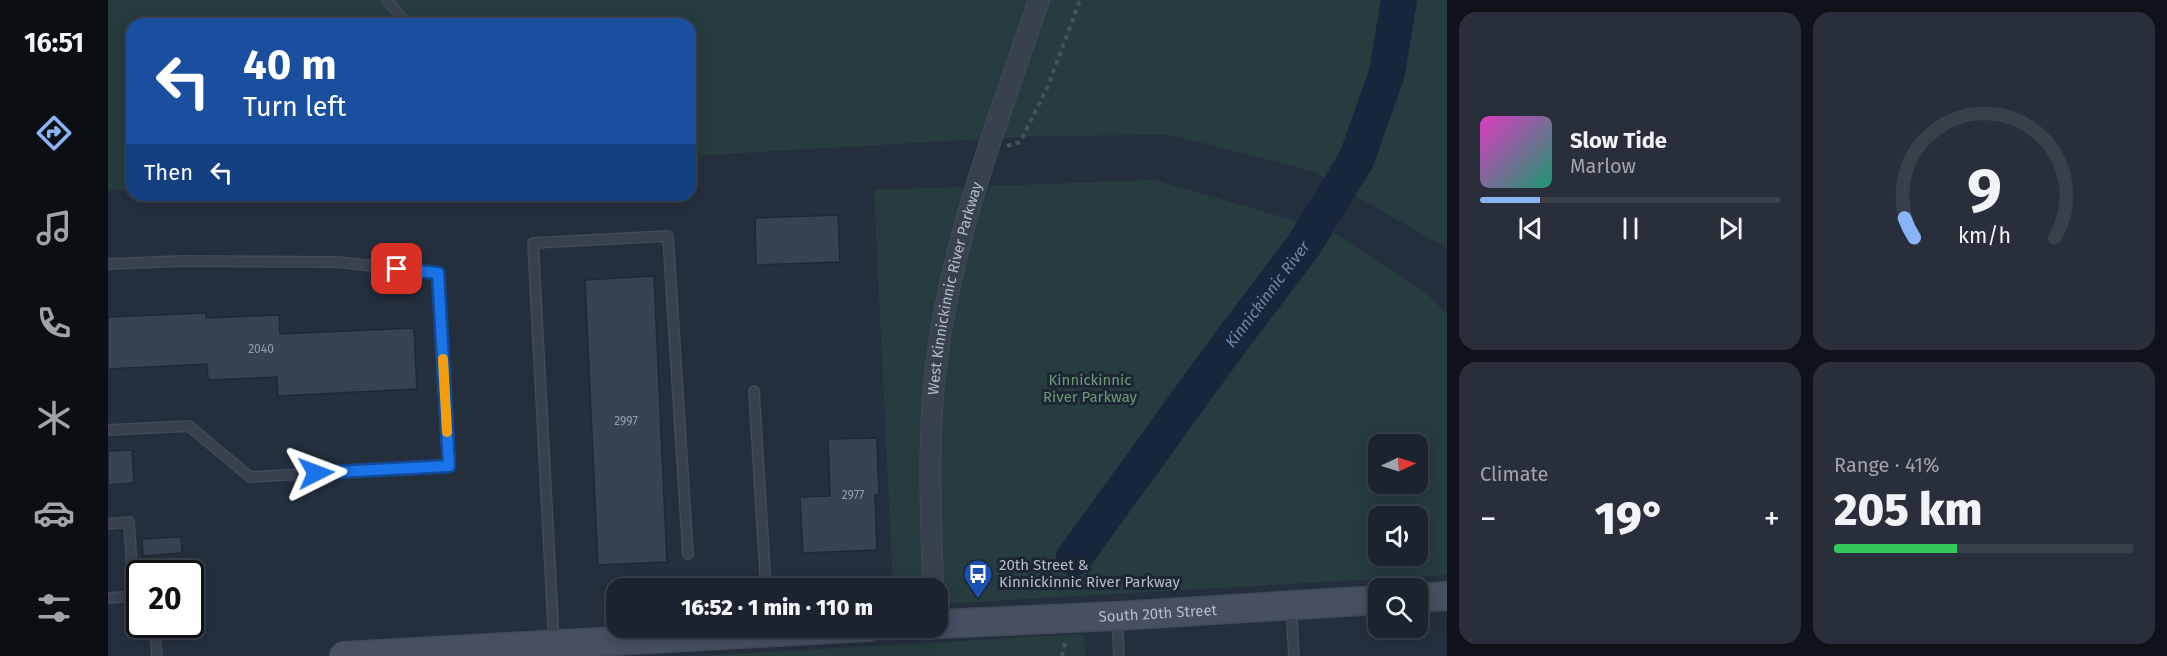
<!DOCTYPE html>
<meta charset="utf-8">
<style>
:root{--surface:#1b232e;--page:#282f3a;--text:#f1f3f6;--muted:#a0a4aa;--line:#39404a;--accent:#8ab4f8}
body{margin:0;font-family:"Fira Sans",sans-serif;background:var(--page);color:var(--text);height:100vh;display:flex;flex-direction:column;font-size:22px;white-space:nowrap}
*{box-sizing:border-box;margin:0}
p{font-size:20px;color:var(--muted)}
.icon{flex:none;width:33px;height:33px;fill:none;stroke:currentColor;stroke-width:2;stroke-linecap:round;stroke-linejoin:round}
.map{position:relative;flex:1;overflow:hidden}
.drawer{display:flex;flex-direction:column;gap:12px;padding:12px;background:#0f1319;width:720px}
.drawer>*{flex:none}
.banner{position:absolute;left:18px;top:18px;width:570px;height:183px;border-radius:18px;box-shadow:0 3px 15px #0003,0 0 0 2px var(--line);background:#1a4fa0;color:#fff;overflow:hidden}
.needle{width:39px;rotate:86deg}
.fabs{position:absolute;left:1260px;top:434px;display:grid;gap:12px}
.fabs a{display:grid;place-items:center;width:60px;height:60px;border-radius:12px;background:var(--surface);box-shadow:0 3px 15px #0003,0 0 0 2px var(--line);font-size:30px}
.speed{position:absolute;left:18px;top:560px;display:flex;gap:12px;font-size:30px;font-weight:700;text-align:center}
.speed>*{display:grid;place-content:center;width:78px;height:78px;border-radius:50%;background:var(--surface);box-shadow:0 3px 15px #0003,0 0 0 2px var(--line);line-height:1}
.speed .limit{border:3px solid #111;border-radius:9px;background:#fff;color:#111}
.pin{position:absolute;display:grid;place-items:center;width:51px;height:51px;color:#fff;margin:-26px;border-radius:12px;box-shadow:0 3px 9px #0006}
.me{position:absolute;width:66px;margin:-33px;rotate:87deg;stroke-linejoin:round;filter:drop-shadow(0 0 4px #0008)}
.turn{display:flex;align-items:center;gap:21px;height:126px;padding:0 18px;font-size:27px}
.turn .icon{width:78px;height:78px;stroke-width:2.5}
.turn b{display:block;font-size:42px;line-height:51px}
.then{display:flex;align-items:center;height:57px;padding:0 18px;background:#0003;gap:12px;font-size:22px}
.big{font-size:45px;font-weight:800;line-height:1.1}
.drawer .card{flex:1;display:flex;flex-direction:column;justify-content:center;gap:9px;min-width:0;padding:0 21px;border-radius:18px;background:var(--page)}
.drawer .dial{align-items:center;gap:0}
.dial svg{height:156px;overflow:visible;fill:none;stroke:var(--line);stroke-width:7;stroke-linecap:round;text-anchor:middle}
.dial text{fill:var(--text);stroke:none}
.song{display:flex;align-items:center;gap:18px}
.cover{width:72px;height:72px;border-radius:9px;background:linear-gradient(135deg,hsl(310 70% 55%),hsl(160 70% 35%))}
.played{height:6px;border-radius:3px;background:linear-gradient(90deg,var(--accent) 20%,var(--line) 20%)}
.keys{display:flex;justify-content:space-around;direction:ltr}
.heat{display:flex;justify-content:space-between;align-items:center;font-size:33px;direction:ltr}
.charge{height:9px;border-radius:4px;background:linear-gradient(90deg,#34c759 41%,var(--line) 0)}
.drawer .tiles{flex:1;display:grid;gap:12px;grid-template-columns:repeat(2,1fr)}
.trip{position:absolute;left:498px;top:578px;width:342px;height:60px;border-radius:18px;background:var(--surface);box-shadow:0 3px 15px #0003,0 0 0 2px var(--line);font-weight:800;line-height:60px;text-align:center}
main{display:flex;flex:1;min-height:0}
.tabs{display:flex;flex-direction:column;width:108px;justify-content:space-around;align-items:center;background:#0b0e12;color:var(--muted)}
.tabs .icon{width:42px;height:42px}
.tabs .on{color:var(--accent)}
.tabs b{font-size:27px;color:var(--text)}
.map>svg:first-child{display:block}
.green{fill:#263c3f;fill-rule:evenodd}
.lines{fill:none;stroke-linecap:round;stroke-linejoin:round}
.river{stroke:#17263c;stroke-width:36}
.building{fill:#364354;stroke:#1f2835;stroke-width:1.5}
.lane-casing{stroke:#414a57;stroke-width:12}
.street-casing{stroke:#414a57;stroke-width:22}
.secondary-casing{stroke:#414a57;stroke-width:30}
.path{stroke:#3f5557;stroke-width:4;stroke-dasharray:4.5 4.5;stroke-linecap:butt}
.lane{stroke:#38414e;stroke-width:9}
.street{stroke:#38414e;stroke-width:20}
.secondary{stroke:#465061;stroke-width:27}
.route-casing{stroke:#114b97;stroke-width:15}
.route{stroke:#1a73e8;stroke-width:10}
.slow{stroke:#f59e0b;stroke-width:10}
.labels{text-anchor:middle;stroke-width:6;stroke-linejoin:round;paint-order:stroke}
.number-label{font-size:12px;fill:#929caa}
.street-label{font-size:15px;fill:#b4bcc9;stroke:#1d2633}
.park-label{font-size:15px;fill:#6b9a76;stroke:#1d2633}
.poi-label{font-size:15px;fill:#b4bcc9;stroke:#1d2633;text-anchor:start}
.water-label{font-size:16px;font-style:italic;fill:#6d86a8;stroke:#1d2633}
</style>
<main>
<nav class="tabs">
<b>16:51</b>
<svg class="icon on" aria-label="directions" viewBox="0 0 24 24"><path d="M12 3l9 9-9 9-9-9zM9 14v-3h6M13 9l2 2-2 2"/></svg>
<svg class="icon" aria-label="music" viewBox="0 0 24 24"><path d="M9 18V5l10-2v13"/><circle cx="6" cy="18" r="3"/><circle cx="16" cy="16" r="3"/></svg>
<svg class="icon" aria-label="phone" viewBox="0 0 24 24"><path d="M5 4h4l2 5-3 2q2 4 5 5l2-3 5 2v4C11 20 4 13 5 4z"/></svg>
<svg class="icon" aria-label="climate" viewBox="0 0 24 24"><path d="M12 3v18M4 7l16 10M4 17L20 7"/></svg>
<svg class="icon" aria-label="car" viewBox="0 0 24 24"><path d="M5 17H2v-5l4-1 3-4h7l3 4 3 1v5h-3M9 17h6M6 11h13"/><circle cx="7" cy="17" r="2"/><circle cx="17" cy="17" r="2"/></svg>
<svg class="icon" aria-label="filters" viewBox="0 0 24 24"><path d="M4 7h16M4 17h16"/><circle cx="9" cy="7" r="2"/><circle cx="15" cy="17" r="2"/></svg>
</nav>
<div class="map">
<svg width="1339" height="656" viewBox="0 0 1339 656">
<rect width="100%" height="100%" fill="#242f3e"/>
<!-- green -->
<g class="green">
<path d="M0 0H1339V250L1333 245 1204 171 1062 135 927 136 582 156V24H24V189L0 191Z"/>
<path d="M1046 180 1223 231 1319 294 1339 314V575L830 604V588H785L766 190ZM1270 444H1310V483H1270ZM1270 516H1310V555H1270Z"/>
<path d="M976 634 977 656H588Z"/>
</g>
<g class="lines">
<!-- river -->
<path class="river" id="s1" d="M966 558 1118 348 1196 245 1249 158 1279 73 1291 0"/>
</g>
<!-- building -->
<g class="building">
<path d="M730 215 732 262 648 265 647 218Z"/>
<path d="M546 276 559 562 490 565 477 280Z"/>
<path d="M98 313V318L171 315 172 334 306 328 309 389 170 396 169 377 100 380 99 364 0 369V317Z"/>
<path d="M769 438 771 495H767L769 550 695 553 692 497 722 496 720 439Z"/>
<path d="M24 450 26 483 0 485V451Z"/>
<path d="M73 537 74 553 35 556 34 539Z"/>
</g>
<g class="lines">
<!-- lane casing -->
<g class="lane-casing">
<g id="lane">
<path d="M279 0 299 24"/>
<path d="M0 264 74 261 229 262 329 273 341 466 142 477 81 426 0 430"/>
<path d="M646 391 658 588"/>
<path d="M0 524 21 522 26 596"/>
<path d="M0 598 26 596 32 600"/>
<path d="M1183 607 1186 656"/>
<path d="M1009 618 1011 656"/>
<path d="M46 624 49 656"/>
<path d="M446 642 425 243 560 236 580 554"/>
</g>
</g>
<!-- street casing -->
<g class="street-casing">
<g id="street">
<path id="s2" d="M825 588C823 514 819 440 828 366 843 240 890 120 931 0"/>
</g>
</g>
<!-- secondary casing -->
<g class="secondary-casing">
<g id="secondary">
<path d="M1310 598 1339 596"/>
<path id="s3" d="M830 624 1009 616 1270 600"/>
<path d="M236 656 761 627"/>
</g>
</g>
<!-- path -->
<g class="path">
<path d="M899 146 912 142 940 86 972 0"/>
<path d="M954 656 957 643"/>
</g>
<!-- lane -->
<use href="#lane" class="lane"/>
<!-- street -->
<use href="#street" class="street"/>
<!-- secondary -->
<use href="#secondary" class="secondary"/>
</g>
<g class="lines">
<!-- route casing -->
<g class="route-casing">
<path id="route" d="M208 473 341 466 330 273 289 269"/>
</g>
<!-- route -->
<use href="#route" class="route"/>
<!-- slow -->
<path class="slow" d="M335 359 339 432"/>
</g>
<!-- icons -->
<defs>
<g id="bus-pin" transform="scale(1.5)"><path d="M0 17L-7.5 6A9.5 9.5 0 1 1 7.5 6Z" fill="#1a4fb4" stroke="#1d2633"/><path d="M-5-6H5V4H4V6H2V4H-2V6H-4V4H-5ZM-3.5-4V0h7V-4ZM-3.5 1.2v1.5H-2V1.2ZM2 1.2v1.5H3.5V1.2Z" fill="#fff"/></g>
</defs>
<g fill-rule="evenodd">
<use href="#bus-pin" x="870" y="574"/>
</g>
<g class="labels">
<!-- number labels -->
<g class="number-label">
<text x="153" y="353">2040</text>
<text x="518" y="425">2997</text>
<text x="745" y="499">2977</text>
</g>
<!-- street labels -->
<g class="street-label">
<text dy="5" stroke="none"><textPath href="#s2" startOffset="302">West Kinnickinnic River Parkway</textPath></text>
<text dy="5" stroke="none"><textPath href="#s3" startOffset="220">South 20th Street</textPath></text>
</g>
<!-- park labels -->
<g class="park-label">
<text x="982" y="385">Kinnickinnic<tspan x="982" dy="17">River Parkway</tspan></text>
</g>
<!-- poi labels -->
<g class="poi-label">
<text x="891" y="570">20th Street &amp;<tspan x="891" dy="17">Kinnickinnic River Parkway</tspan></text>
</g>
<!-- water labels -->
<g class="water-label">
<text dy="6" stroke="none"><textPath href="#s1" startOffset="327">Kinnickinnic River</textPath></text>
</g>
</g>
</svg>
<div class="fabs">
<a><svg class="needle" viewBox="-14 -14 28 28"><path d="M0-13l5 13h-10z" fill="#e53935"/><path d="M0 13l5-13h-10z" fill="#a0a4aa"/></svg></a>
<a><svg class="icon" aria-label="sound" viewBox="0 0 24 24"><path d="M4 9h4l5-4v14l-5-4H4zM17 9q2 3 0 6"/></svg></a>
<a><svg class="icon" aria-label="search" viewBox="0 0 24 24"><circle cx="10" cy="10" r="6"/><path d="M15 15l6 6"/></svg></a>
</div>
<div class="speed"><div class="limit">20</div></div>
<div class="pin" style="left:289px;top:269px;background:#d93025"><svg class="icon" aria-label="arrive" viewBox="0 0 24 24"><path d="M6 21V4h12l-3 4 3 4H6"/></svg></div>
<svg class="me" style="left:208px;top:473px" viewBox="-20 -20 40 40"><path d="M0-17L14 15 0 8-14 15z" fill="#1a73e8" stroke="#fff" stroke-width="4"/></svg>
<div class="trip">16:52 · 1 min · 110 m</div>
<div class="banner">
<div class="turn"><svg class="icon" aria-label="left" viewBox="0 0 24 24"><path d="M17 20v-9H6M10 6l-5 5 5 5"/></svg><div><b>40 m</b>Turn left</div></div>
<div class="then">Then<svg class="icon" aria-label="left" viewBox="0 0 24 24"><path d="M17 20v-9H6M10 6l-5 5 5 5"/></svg></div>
</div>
</div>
<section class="drawer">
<div class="tiles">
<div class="card">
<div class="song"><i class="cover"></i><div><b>Slow Tide</b><p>Marlow</p></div></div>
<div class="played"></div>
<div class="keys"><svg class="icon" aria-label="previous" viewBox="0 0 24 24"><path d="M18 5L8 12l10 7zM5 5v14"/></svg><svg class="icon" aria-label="pause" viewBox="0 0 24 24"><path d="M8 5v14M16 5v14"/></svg><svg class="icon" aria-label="next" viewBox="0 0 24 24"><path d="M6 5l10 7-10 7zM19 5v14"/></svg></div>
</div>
<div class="card dial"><svg viewBox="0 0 100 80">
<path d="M14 69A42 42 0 1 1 86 69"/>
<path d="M14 69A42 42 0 0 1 9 59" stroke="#8ab4f8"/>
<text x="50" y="56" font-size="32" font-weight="700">9</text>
<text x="50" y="72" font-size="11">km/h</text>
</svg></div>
<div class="card"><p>Climate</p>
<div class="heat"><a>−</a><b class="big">19°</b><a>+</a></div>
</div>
<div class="card"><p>Range · 41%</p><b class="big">205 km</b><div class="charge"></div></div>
</div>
</section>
</main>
